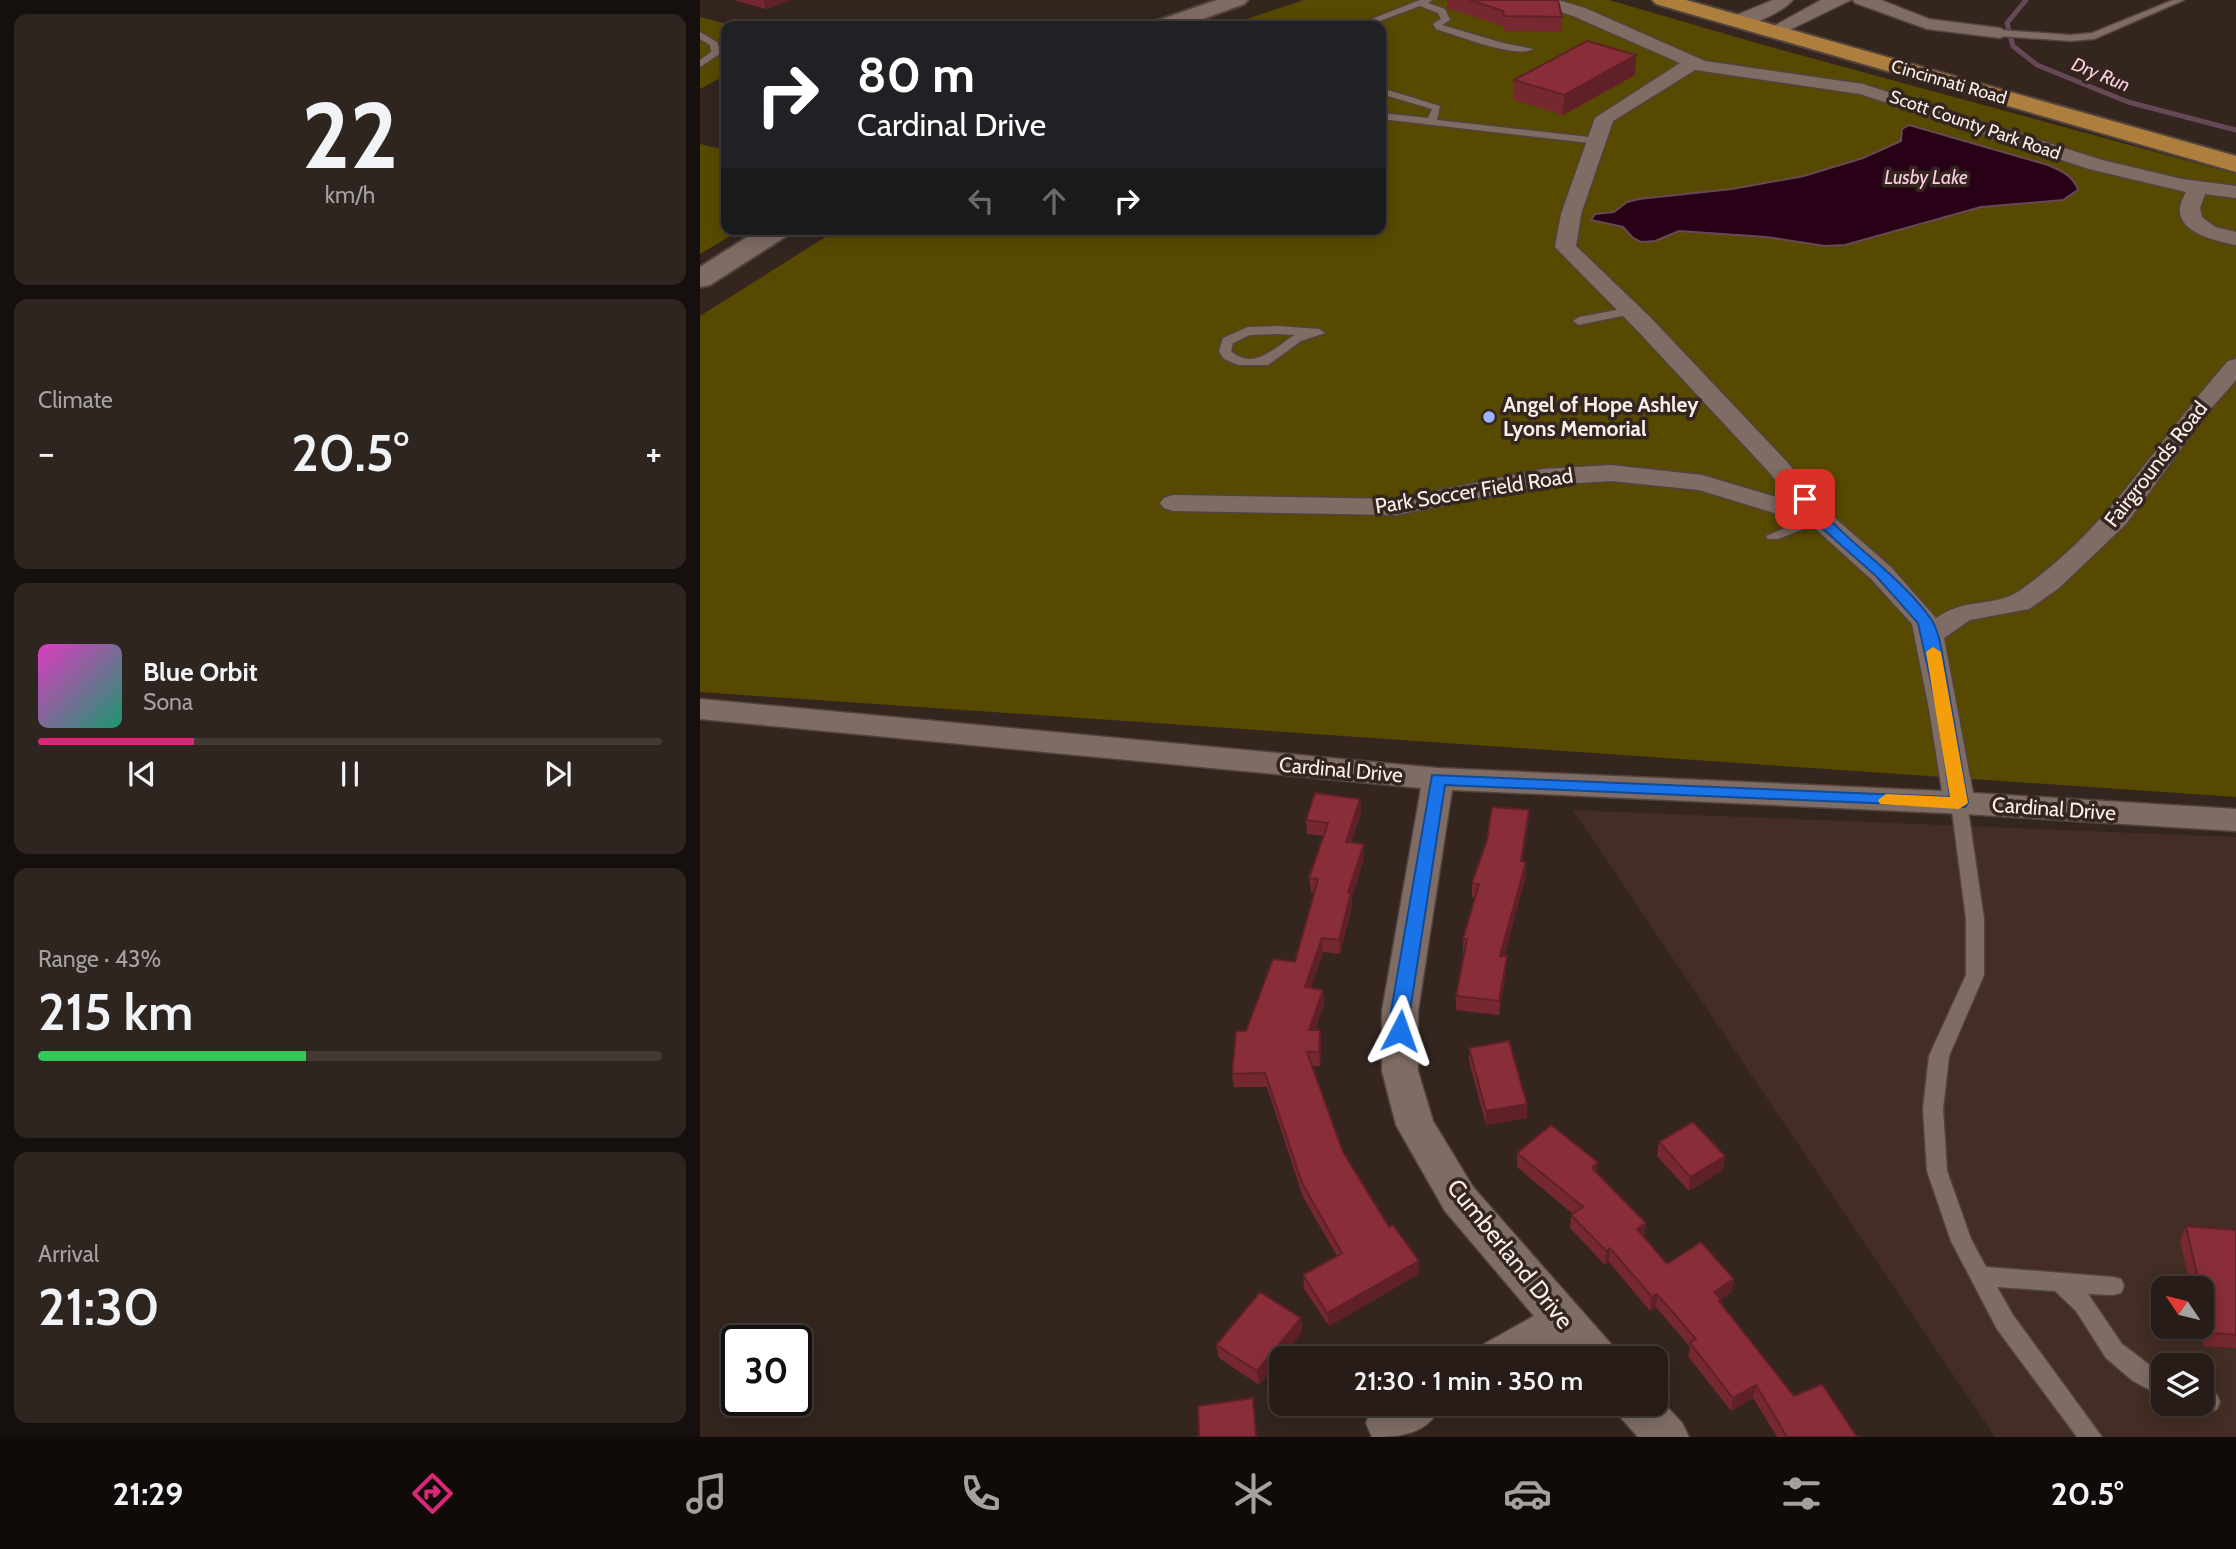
<!DOCTYPE html>
<meta charset="utf-8">
<style>
:root{--surface:#271c17;--page:#2f2520;--text:#f1f3f6;--muted:#a4a1a1;--line:#433a36;--accent:#db2777}
body{margin:0;font-family:Cabin,sans-serif;background:var(--page);color:var(--text);height:100vh;display:flex;flex-direction:column;font-size:26px;white-space:nowrap}
*{box-sizing:border-box;margin:0}
p{font-size:23px;color:var(--muted)}
.icon{flex:none;width:38px;height:38px;fill:none;stroke:currentColor;stroke-width:2;stroke-linecap:round;stroke-linejoin:round}
.map{position:relative;flex:1;overflow:hidden}
.panel{display:flex;flex-direction:column;gap:14px;padding:14px;background:#150f0d;width:700px}
.panel>*{flex:none}
.banner{position:absolute;left:21px;top:21px;width:665px;height:214px;border-radius:14px;box-shadow:0 4px 18px #0003,0 0 0 2px var(--line);background:#202124;color:#fff;overflow:hidden}
.needle{width:46px;rotate:305deg}
.buttons{position:absolute;left:1451px;top:1276px;display:grid;gap:14px}
.buttons a{display:grid;place-items:center;width:63px;height:63px;border-radius:14px;background:var(--surface);box-shadow:0 4px 18px #0003,0 0 0 2px var(--line);font-size:35px}
.speed{position:absolute;left:21px;top:1325px;display:flex;gap:14px;font-size:35px;font-weight:700;text-align:center}
.speed>*{display:grid;place-content:center;width:91px;height:91px;border-radius:50%;background:var(--surface);box-shadow:0 4px 18px #0003,0 0 0 2px var(--line);line-height:1}
.speed .limit{border:4px solid #111;border-radius:10px;background:#fff;color:#111}
.pin{position:absolute;display:grid;place-items:center;width:60px;height:60px;color:#fff;margin:-30px;border-radius:14px;box-shadow:0 4px 10px #0006}
.me{position:absolute;width:77px;margin:-38px;rotate:4deg;stroke-linejoin:round;filter:drop-shadow(0 0 5px #0008)}
.turn{display:flex;align-items:center;gap:24px;height:147px;padding:0 21px;font-size:32px}
.turn .icon{width:91px;height:91px;stroke-width:2.5}
.turn b{display:block;font-size:49px;line-height:60px}
.lanes{display:flex;align-items:center;height:66px;padding:0 21px;background:#0003;justify-content:center;gap:35px;direction:ltr}
.lanes .off{opacity:.35}
.big{font-size:52px;font-weight:600;line-height:1.1}
.panel .tile{flex:1;display:flex;flex-direction:column;justify-content:center;gap:10px;min-width:0;padding:0 24px;border-radius:14px;background:var(--page)}
.panel .dial{align-items:center;gap:0}
.dial b{font-size:91px;line-height:1}
.song{display:flex;align-items:center;gap:21px}
.cover{width:84px;height:84px;border-radius:10px;background:linear-gradient(135deg,hsl(310 70% 55%),hsl(160 70% 35%))}
.played{height:7px;border-radius:4px;background:linear-gradient(90deg,var(--accent) 25%,var(--line) 25%)}
.keys{display:flex;justify-content:space-around;direction:ltr}
.heat{display:flex;justify-content:space-between;align-items:center;font-size:38px;direction:ltr}
.charge{height:10px;border-radius:5px;background:linear-gradient(90deg,#34c759 43%,var(--line) 0)}
.trip{position:absolute;left:569px;top:1346px;width:399px;height:70px;border-radius:14px;background:var(--surface);box-shadow:0 4px 18px #0003,0 0 0 2px var(--line);font-weight:600;line-height:70px;text-align:center}
.tab-bar{display:flex;height:112px;justify-content:space-around;align-items:center;background:#100b09;color:var(--muted)}
.tab-bar .icon{width:49px;height:49px}
.tab-bar .selected{color:var(--accent)}
.tab-bar b{font-size:32px;color:var(--text)}
main{display:flex;flex:1;min-height:0}
.map>svg:first-child{display:block}
.built{fill:#432d24;fill-rule:evenodd}
.green{fill:#574a00}
.water{fill:#280117;stroke:#674856;stroke-width:2}
.lines{fill:none;stroke-linecap:round;stroke-linejoin:round}
.stream{stroke:#674856;stroke-width:5}
.service-casing{stroke:#51443e;stroke-width:3}
.minor-casing{stroke:#51443e;stroke-width:3}
.secondary-casing{stroke:#51443e;stroke-width:4}
.primary-casing{stroke:#51443e;stroke-width:4}
.service{fill:#7f6d65;fill-rule:evenodd}
.minor{fill:#7f6d65;fill-rule:evenodd}
.secondary{fill:#7f6d65;fill-rule:evenodd}
.primary{fill:#ae7e3d;fill-rule:evenodd}
.wall{fill:#762830}
.shaded-wall{fill:#602027}
.building{fill:#892e38;stroke:#602027;stroke-width:2}
.route{fill:#1a73e8;stroke:#114b97;stroke-width:2}
.slow{fill:#f59e0b}
.poi-dot{fill:#9cb4fd;stroke:#34251f;stroke-width:2.5}
.labels{text-anchor:middle;stroke-width:7;stroke-linejoin:round;paint-order:stroke}
.far-street-label{font-size:18px;fill:#f9eee9;stroke:#34251f}
.far-water-label{font-size:19px;font-style:italic;fill:#ffcee3;stroke:#34251f}
.poi-label{font-size:21px;font-weight:bold;fill:#f9eee9;stroke:#34251f;text-anchor:start}
.street-label{font-size:21px;fill:#f9eee9;stroke:#34251f}
.near-street-label{font-size:24px;fill:#f9eee9;stroke:#34251f}
</style>
<main>
<section class="panel">
<div class="tile dial"><b>22</b><p>km/h</p></div>
<div class="tile"><p>Climate</p>
<div class="heat"><a>−</a><b class="big">20.5°</b><a>+</a></div>
</div>
<div class="tile">
<div class="song"><i class="cover"></i><div><b>Blue Orbit</b><p>Sona</p></div></div>
<div class="played"></div>
<div class="keys"><svg class="icon" aria-label="previous" viewBox="0 0 24 24"><path d="M18 5L8 12l10 7zM5 5v14"/></svg><svg class="icon" aria-label="pause" viewBox="0 0 24 24"><path d="M8 5v14M16 5v14"/></svg><svg class="icon" aria-label="next" viewBox="0 0 24 24"><path d="M6 5l10 7-10 7zM19 5v14"/></svg></div>
</div>
<div class="tile"><p>Range · 43%</p><b class="big">215 km</b><div class="charge"></div></div>
<div class="tile"><p>Arrival</p><b class="big">21:30</b></div>
</section>
<div class="map">
<svg width="1536" height="1437" viewBox="0 0 1536 1437">
<rect width="100%" height="100%" fill="#34251f"/>
<!-- built -->
<path class="built" d="M873 810 1536 837V1437H1295ZM1463 1288H1502V1326H1463ZM1463 1365H1502V1404H1463Z"/>
<!-- green -->
<g class="green">
<path d="M604 0H909L1067 46 1536 174V797L0 692V316L138 229H681V26H525Z"/>
<path d="M0 17 34 26H26V75L0 89Z"/>
<path d="M0 144 26 150V229H42L0 254Z"/>
</g>
<!-- water -->
<path class="water" d="M1209 125 1348 165C1360 170 1374 176 1378 190L1363 200 1281 207 1145 245 1125 246 1066 237 979 231 955 241 941 242 933 238 923 227 891 220 895 214 914 212 927 202 939 199 1032 189 1104 176 1163 158 1201 141 1202 129Z"/>
<g class="lines">
<!-- stream -->
<path class="stream" d="M1326 0 1307 23 1313 46 1337 65 1428 102 1536 130"/>
<!-- service casing -->
<g class="service-casing">
<g id="service">
<path d="M720 0H732L728 3 745 9 750 20 742 25 803 43 833 49C816 59 756 35 736 29L733 24 741 19 738 13 720 6 666 26H654Z"/>
<path d="M1473 0H1484L1394 39 1370 41 1300 36 1296 33 1300 30 1370 35 1392 33Z"/>
<path d="M0 32 17 42 21 53 0 67V60L11 52 10 45 0 39Z"/>
<path d="M681 88 740 106 737 120 898 138 903 141 898 144 681 119V113L728 118 732 109 681 94Z"/>
<path d="M932 307 936 309V313L879 325 873 321 879 317Z"/>
<path d="M577 326 619 329 625 333 601 341 568 365H538L524 359 519 351 523 338 548 327ZM577 334 595 335C575 346 555 372 531 351L533 343 550 335Z"/>
<path d="M1119 514 1124 515 1126 518 1124 521 1078 539H1068L1066 536Z"/>
<path d="M1259 797 1267 803 1284 919V975L1249 1056 1243 1109 1247 1171 1271 1239 1286 1267 1413 1277 1421 1279 1424 1286 1421 1293 1413 1295 1388 1294 1422 1344 1463 1375V1397L1433 1381 1406 1358 1376 1311 1355 1291 1297 1287 1313 1315 1402 1437H1377L1297 1329 1251 1241 1227 1171 1223 1109 1229 1056 1266 975V919L1251 803Z"/>
<path d="M1502 1389 1517 1395 1520 1402 1517 1409 1509 1413 1494 1407 1492 1404H1502Z"/>
</g>
</g>
<!-- minor casing -->
<g class="minor-casing">
<g id="minor">
<path d="M833 0H858L885 8 1005 61 1163 84 1402 160 1482 179 1536 186V198L1505 194 1500 208 1502 217 1515 227 1536 232V245C1518 241 1477 234 1480 207 1481 202 1484 196 1486 192L1389 169 1160 94 995 70 913 121 881 214 876 246 950 317 1087 462 1128 512 1191 567 1236 618C1266 598 1286 607 1312 595 1321 591 1330 583 1338 577 1415 518 1464 433 1528 361L1536 359V380L1507 413 1426 524 1359 588 1329 609 1270 620 1244 638 1273 793 1536 809V831L1265 814 752 790 718 1011V1071L733 1121 773 1187 911 1344 917 1358H870L859 1345 836 1358H778L784 1344 834 1316 745 1211 696 1125 682 1071V1011L721 788 0 719V699L738 768 1242 791 1229 709 1212 624 1171 579 1110 524 999 490 911 481 843 485 696 515 473 511 464 508 460 503 464 498 473 495 696 499 843 469 911 465 1002 475 1093 502 1069 472 934 327 855 247 861 214 895 118 980 63 873 16 835 3Z"/>
<path d="M1073 0H1093C1082 12 1049 29 1032 25L1030 21 1032 17Z"/>
<path d="M1121 0H1151L1079 35H1067L1065 31Z"/>
<path d="M1153 0H1181L1229 19 1300 28 1308 33 1300 38 1227 29 1155 3Z"/>
<path d="M956 1395 982 1423 989 1437H938L921 1418 915 1404H956Z"/>
<path d="M681 1404H742C729 1434 701 1437 672 1437L666 1423 672 1409Z"/>
</g>
</g>
<!-- secondary casing -->
<g class="secondary-casing">
<g id="secondary">
<path d="M517 0H548L544 4 484 26H453L456 21Z"/>
<path d="M60 229H92L88 235 10 285 0 287V267Z"/>
</g>
</g>
<!-- primary casing -->
<g class="primary-casing">
<path id="primary" d="M952 0H986L1536 156V172L956 4Z"/>
</g>
<!-- service -->
<use href="#service" class="service"/>
<!-- minor -->
<use href="#minor" class="minor"/>
<!-- secondary -->
<use href="#secondary" class="secondary"/>
<!-- primary -->
<use href="#primary" class="primary"/>
</g>
<!-- wall -->
<g class="wall">
<path d="M34 0H91L66 9Z"/>
<path d="M747 0H858L862 17V32L804 31 803 26 747 8Z"/>
<path d="M935 75 863 115 814 100V80Z"/>
<path d="M660 799 661 812 651 843 664 844V858L652 898V906L640 954 623 952 611 988 624 1004 615 1030H620L621 1043 620 1066H612L643 1152 689 1227 719 1274 629 1326 604 1289 603 1275 637 1256 603 1197 567 1087H534L532 1074 546 1031 595 962 614 892H611L609 878 624 836 607 834 606 820Z"/>
<path d="M829 810 828 824 822 862H826V876L804 956 806 970 799 1015 756 1010V996L765 953 763 952V939L775 897H772V883Z"/>
<path d="M769 1048 827 1104V1118L786 1125 769 1061Z"/>
<path d="M959 1142 1025 1156 1023 1170 989 1191 957 1156Z"/>
<path d="M817 1153 898 1162 897 1173 946 1223 944 1237 967 1264 1034 1279 1032 1292 1021 1299 1020 1303 1094 1396 1157 1437H1077L1053 1398 1031 1411 988 1356 990 1347 956 1307 950 1311 909 1262 905 1265 870 1228 871 1215 873 1214 817 1167Z"/>
<path d="M1486 1226 1536 1230V1348L1504 1346 1500 1326H1502V1288H1491L1480 1240Z"/>
<path d="M601 1318 602 1332 559 1385 519 1358 516 1345Z"/>
</g>
<!-- shaded-wall -->
<g class="shaded-wall">
<path d="M63 0H91L66 9Z"/>
<path d="M936 55 935 75 863 115 864 95Z"/>
<path d="M660 799 661 812 647 856 646 842Z"/>
<path d="M829 810 828 824 820 875 821 861Z"/>
<path d="M664 844V858L652 898V906L640 954 639 940 648 892Z"/>
<path d="M826 862V876L800 969V956Z"/>
<path d="M622 938 623 952 607 1001 605 987Z"/>
<path d="M807 956 806 970 799 1015V1001Z"/>
<path d="M623 990 624 1004 610 1044 609 1030Z"/>
<path d="M620 1030 621 1043 620 1066 619 1052Z"/>
<path d="M827 1104V1118L786 1125V1111Z"/>
<path d="M1025 1156 1023 1170 989 1191 990 1177Z"/>
<path d="M898 1162 897 1176 892 1168Z"/>
<path d="M946 1223 944 1237 936 1243 937 1229Z"/>
<path d="M910 1248 909 1262 905 1265 906 1251Z"/>
<path d="M719 1261V1274L629 1326 627 1313Z"/>
<path d="M1034 1279 1032 1292 1012 1305 1014 1292Z"/>
<path d="M957 1294 956 1307 950 1311 952 1297Z"/>
<path d="M601 1318 602 1332 559 1385 557 1371Z"/>
<path d="M1056 1385 1053 1398 1031 1411 1033 1398Z"/>
<path d="M553 1398 555 1411 557 1437H556Z"/>
</g>
<!-- building -->
<g class="building">
<path d="M770 0H858L862 17 804 16 803 11Z"/>
<path d="M887 41 936 55 864 95 814 80Z"/>
<path d="M615 793 660 799 646 842 664 844 648 892 651 893 639 940 622 938 605 987 623 990 609 1030H620L619 1052H607L643 1152 689 1227 693 1225 719 1261 627 1313 603 1275 642 1253 602 1183 565 1073 532 1074 536 1031H546L573 959 595 962 618 879 609 878 628 823 606 820Z"/>
<path d="M792 807 829 810 821 861 826 862 800 956H807L799 1001 756 996 767 939H763L779 884 772 883 787 840Z"/>
<path d="M809 1041 827 1104 786 1111 769 1048Z"/>
<path d="M993 1122 1025 1156 990 1177 959 1142Z"/>
<path d="M851 1125 898 1162 892 1168 946 1223 937 1229 967 1264 1001 1242 1034 1279 1014 1292 1021 1299 1019 1301 1094 1396 1122 1384 1157 1437H1087L1056 1385 1033 1398 990 1343 996 1339 957 1294 952 1297 910 1248 906 1251 871 1215 883 1207 817 1153Z"/>
<path d="M1486 1226 1536 1230V1335L1511 1333 1502 1294V1288H1500Z"/>
<path d="M560 1292 601 1318 557 1371 516 1345Z"/>
<path d="M553 1398 556 1437H499L498 1406Z"/>
</g>
<!-- route -->
<path class="route" d="M1105 495 1110 496C1144 543 1197 571 1231 619 1240 633 1242 654 1245 670 1253 715 1260 759 1268 803L1265 807 745 785 710 1011V1031L707 1036 700 1039 693 1036 691 1031V1011L732 775 1250 797 1237 709 1218 623 1176 576 1114 521 1099 499Z"/>
<!-- slow -->
<path class="slow" d="M1233 647 1241 652 1268 803 1259 809 1180 804 1178 800 1186 794 1250 797 1226 652Z"/>
<!-- markers -->
<circle class="poi-dot" cx="789" cy="417" r="7"/>
<g class="labels">
<!-- far-street labels -->
<g class="far-street-label">
<text transform="translate(1249 82) rotate(16)" y="6">Cincinnati Road</text>
<text transform="translate(1275 125) rotate(19)" y="6">Scott County Park Road</text>
</g>
<!-- far-water labels -->
<g class="far-water-label">
<text transform="translate(1401 74) rotate(22)" y="7">Dry Run</text>
<text x="1226" y="184">Lusby Lake</text>
</g>
<!-- poi labels -->
<g class="poi-label">
<text x="803" y="412">Angel of Hope Ashley<tspan x="803" dy="24">Lyons Memorial</tspan></text>
</g>
<!-- street labels -->
<g class="street-label">
<text transform="translate(1456 464) rotate(-52)" y="7">Fairgrounds Road</text>
<text transform="translate(774 491) rotate(-9)" y="7">Park Soccer Field Road</text>
<text transform="translate(641 770) rotate(5)" y="7">Cardinal Drive</text>
<text transform="translate(1354 809) rotate(4)" y="7">Cardinal Drive</text>
</g>
<!-- near-street labels -->
<g class="near-street-label">
<text transform="translate(810 1254) rotate(51)" y="8">Cumberland Drive</text>
</g>
</g>
</svg>
<div class="buttons">
<a><svg class="needle" viewBox="-14 -14 28 28"><path d="M0-13l5 13h-10z" fill="#e53935"/><path d="M0 13l5-13h-10z" fill="#a4a1a1"/></svg></a>
<a><svg class="icon" aria-label="layers" viewBox="0 0 24 24"><path d="M12 4l9 5-9 5-9-5zM3 14l9 5 9-5"/></svg></a>
</div>
<div class="speed"><div class="limit">30</div></div>
<div class="pin" style="left:1105px;top:499px;background:#d93025"><svg class="icon" aria-label="arrive" viewBox="0 0 24 24"><path d="M6 21V4h12l-3 4 3 4H6"/></svg></div>
<svg class="me" style="left:700px;top:1031px" viewBox="-20 -20 40 40"><path d="M0-17L14 15 0 8-14 15z" fill="#1a73e8" stroke="#fff" stroke-width="4"/></svg>
<div class="trip">21:30 · 1 min · 350 m</div>
<div class="banner">
<div class="turn"><svg class="icon" aria-label="right" viewBox="0 0 24 24"><path d="M7 20v-9h11M14 6l5 5-5 5"/></svg><div><b>80 m</b>Cardinal Drive</div></div>
<div class="lanes"><svg class="icon off" aria-label="left" viewBox="0 0 24 24"><path d="M17 20v-9H6M10 6l-5 5 5 5"/></svg><svg class="icon off" aria-label="ahead" viewBox="0 0 24 24"><path d="M12 20V5M6 11l6-6 6 6"/></svg><svg class="icon" aria-label="right" viewBox="0 0 24 24"><path d="M7 20v-9h11M14 6l5 5-5 5"/></svg></div>
</div>
</div>
</main>
<nav class="tab-bar">
<b>21:29</b>
<svg class="icon selected" aria-label="directions" viewBox="0 0 24 24"><path d="M12 3l9 9-9 9-9-9zM9 14v-3h6M13 9l2 2-2 2"/></svg>
<svg class="icon" aria-label="music" viewBox="0 0 24 24"><path d="M9 18V5l10-2v13"/><circle cx="6" cy="18" r="3"/><circle cx="16" cy="16" r="3"/></svg>
<svg class="icon" aria-label="phone" viewBox="0 0 24 24"><path d="M5 4h4l2 5-3 2q2 4 5 5l2-3 5 2v4C11 20 4 13 5 4z"/></svg>
<svg class="icon" aria-label="climate" viewBox="0 0 24 24"><path d="M12 3v18M4 7l16 10M4 17L20 7"/></svg>
<svg class="icon" aria-label="car" viewBox="0 0 24 24"><path d="M5 17H2v-5l4-1 3-4h7l3 4 3 1v5h-3M9 17h6M6 11h13"/><circle cx="7" cy="17" r="2"/><circle cx="17" cy="17" r="2"/></svg>
<svg class="icon" aria-label="filters" viewBox="0 0 24 24"><path d="M4 7h16M4 17h16"/><circle cx="9" cy="7" r="2"/><circle cx="15" cy="17" r="2"/></svg>
<b>20.5°</b>
</nav>
